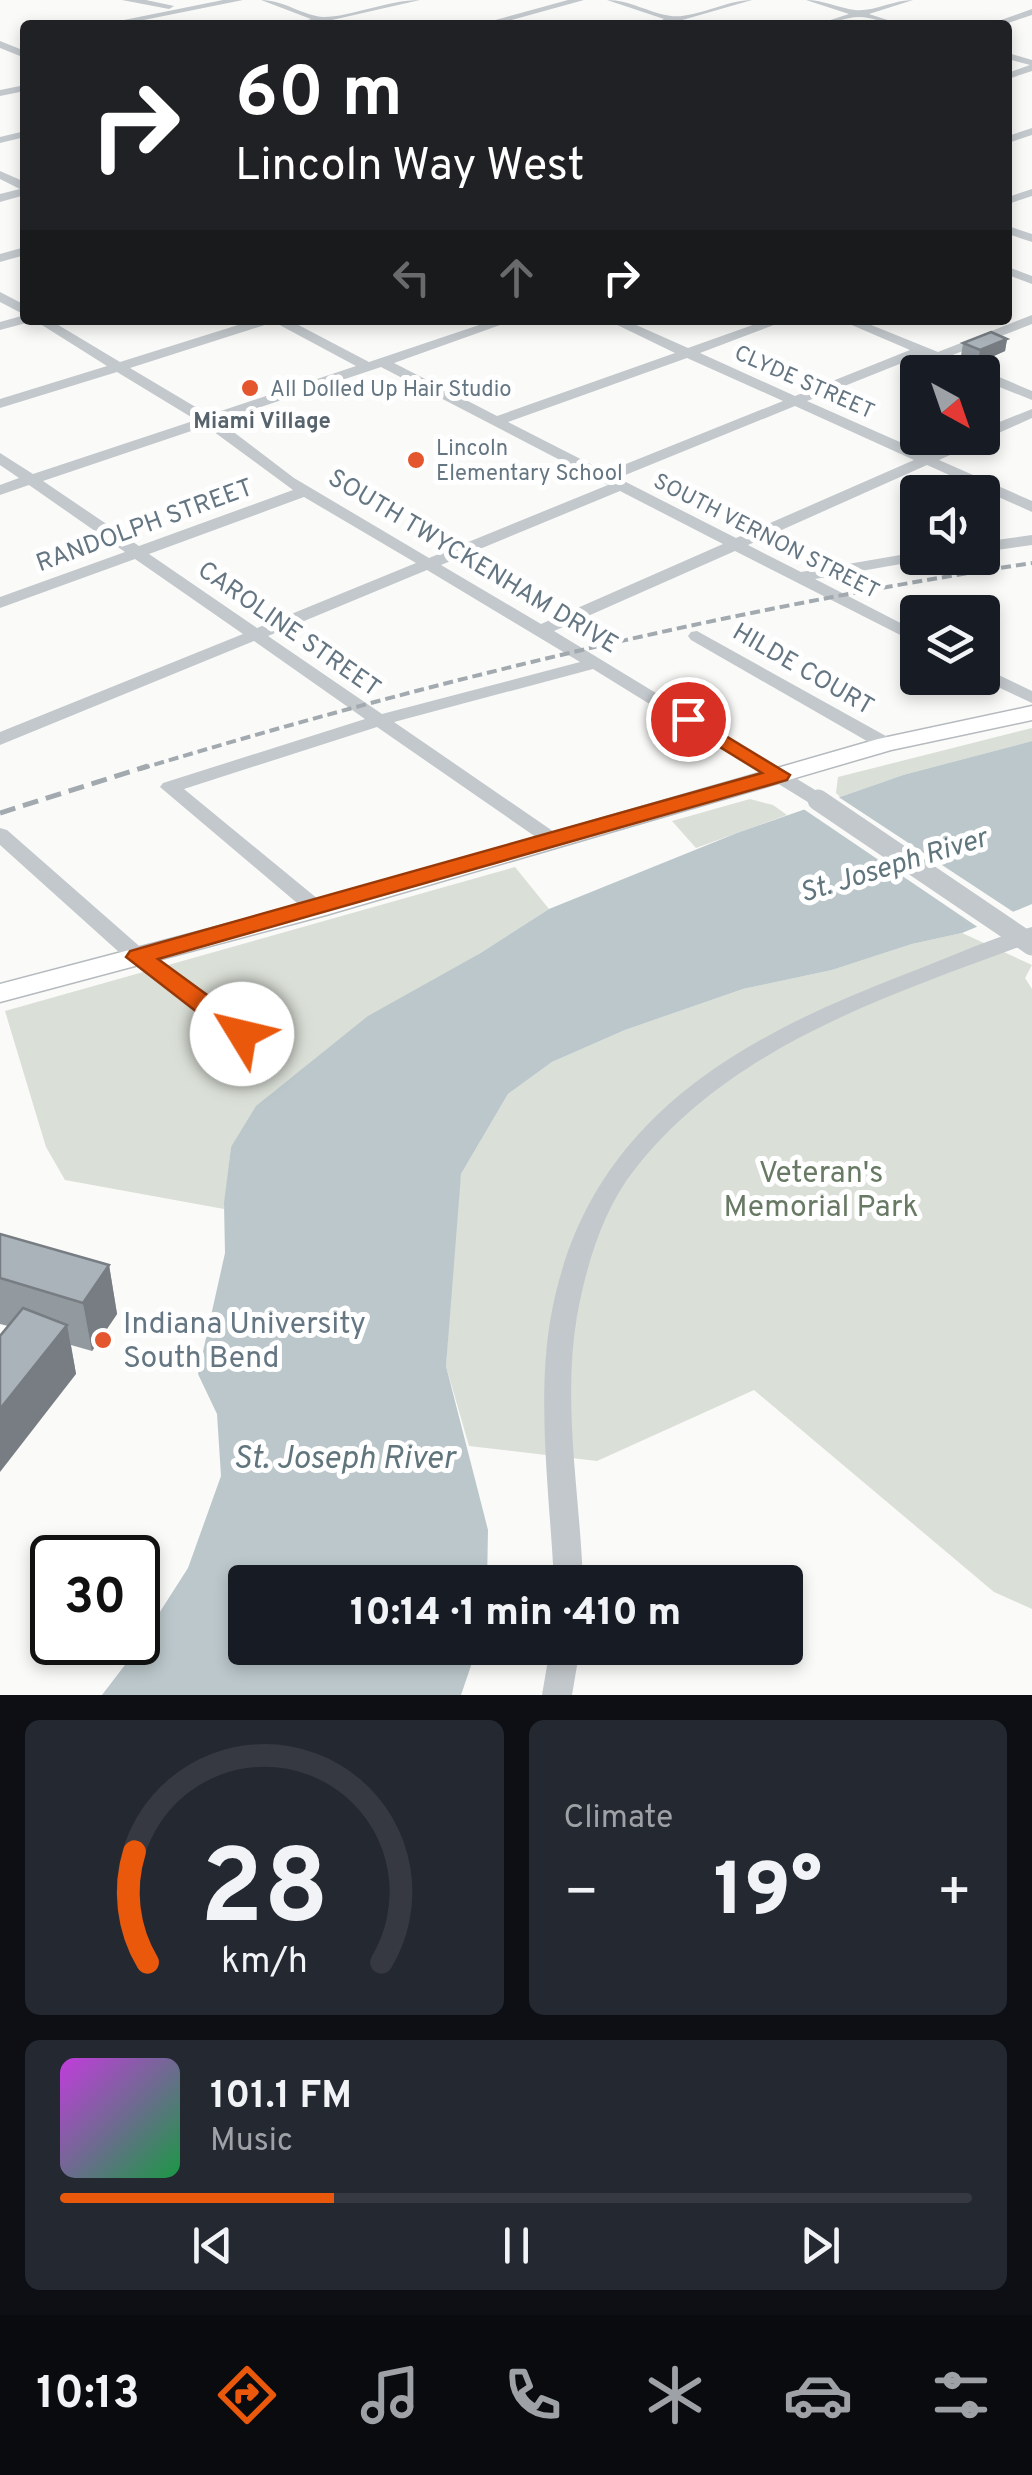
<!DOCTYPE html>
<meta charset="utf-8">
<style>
:root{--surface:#171b24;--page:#242831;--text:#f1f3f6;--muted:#9ea1a6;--line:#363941;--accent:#ea580c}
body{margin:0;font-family:Overpass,sans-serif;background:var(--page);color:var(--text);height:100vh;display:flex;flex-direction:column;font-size:38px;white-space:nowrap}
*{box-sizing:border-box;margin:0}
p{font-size:32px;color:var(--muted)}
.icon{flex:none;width:55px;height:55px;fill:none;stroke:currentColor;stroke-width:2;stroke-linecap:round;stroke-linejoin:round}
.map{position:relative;height:1695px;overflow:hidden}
.details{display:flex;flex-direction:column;gap:25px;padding:25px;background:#0d0f14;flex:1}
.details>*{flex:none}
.top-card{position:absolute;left:20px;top:20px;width:992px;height:305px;border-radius:10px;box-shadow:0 5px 15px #0003;background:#202124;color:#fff;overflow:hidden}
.needle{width:65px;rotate:140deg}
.controls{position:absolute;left:900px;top:355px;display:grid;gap:20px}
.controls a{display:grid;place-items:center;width:100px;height:100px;border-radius:10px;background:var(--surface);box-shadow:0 5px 15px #0003;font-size:50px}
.speed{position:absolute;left:30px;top:1535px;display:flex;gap:20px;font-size:50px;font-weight:700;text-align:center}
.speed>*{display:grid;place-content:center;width:130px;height:130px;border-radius:50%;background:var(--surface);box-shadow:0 5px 15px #0003;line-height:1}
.speed .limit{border:5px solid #111;border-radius:15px;background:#fff;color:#111}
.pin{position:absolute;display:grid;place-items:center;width:85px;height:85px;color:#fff;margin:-42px;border:5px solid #fff;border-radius:50%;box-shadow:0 2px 10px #0007}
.me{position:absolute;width:110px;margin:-55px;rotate:306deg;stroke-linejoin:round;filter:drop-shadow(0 0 8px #0008)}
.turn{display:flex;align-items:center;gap:35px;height:210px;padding:0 50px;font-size:45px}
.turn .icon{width:130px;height:130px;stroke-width:2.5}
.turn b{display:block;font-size:70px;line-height:85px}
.lanes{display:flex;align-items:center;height:95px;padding:0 50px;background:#0003;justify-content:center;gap:50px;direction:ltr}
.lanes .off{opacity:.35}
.big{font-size:75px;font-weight:800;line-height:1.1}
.details .tile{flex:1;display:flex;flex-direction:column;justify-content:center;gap:15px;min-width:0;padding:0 35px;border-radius:15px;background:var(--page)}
.details .dial{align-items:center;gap:0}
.dial svg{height:260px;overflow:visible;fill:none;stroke:var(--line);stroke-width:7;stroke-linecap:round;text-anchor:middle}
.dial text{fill:var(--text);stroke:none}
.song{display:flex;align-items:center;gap:30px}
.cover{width:120px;height:120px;border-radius:15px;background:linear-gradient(135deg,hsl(290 70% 55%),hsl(140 70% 35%))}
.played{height:10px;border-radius:5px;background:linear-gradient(90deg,var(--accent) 30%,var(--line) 30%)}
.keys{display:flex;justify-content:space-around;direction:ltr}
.heat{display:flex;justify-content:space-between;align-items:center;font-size:55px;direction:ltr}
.details .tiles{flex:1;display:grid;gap:25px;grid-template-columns:1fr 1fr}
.tile:last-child{grid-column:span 2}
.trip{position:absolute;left:228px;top:1565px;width:575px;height:100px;border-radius:10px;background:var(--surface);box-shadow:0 5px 15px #0003;font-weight:800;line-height:100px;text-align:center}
.tab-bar{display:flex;height:160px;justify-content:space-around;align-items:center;background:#090b0e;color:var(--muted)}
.tab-bar .icon{width:70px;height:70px}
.tab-bar .selected{color:var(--accent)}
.tab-bar b{font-size:45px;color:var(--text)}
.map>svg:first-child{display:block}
.green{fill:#dadfd7}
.water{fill:#bbc7cb}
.pier{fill:#fafaf8}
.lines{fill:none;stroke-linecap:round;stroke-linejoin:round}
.major-casing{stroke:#b5babe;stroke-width:3}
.minor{fill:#c3c8cc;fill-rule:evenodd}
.major{fill:#fff;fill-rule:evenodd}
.rail-far1{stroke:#a2aab0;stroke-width:4;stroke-dasharray:10 5;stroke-linecap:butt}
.rail{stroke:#a2aab0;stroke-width:5;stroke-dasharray:16 8;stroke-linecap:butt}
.minor-bridge{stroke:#c3c8cc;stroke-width:21}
.wall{fill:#929a9f}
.shaded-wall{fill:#777d82}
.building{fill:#aab3b9;stroke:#777d82;stroke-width:2.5}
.route{fill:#ea580c;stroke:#983908;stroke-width:2.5}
.poi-dot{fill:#e4572e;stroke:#fff;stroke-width:4}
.labels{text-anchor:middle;stroke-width:10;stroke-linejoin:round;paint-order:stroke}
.far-street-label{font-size:22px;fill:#657683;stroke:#fff}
.far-poi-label{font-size:22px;fill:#657683;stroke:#fff;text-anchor:start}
.far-neighbourhood-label{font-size:22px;font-weight:bold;fill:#57646e;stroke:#fff}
.street-label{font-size:25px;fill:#657683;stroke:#fff}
.water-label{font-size:28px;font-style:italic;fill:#60757c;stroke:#fff}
.near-park-label{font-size:30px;fill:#687a64;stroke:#fff}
.near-poi-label{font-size:30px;fill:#657683;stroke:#fff;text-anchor:start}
.near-water-label{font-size:32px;font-style:italic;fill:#60757c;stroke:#fff}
</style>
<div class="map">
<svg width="1032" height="1695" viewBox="0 0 1032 1695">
<rect width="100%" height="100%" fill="#fafaf8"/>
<!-- green -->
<g class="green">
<path d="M1032 728V741L903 775 840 797 836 793 838 777Z"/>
<path d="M750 799 773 805 787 815 696 848 672 821Z"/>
<path d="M515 867 549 909 479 954 231 1147 224 1209 65 1180 46 1147 5 1011Z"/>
<path d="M962 933 1032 965 1025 978 1032 989V1609L994 1592 754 1390 597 1461 469 1446 446 1366 455 1217 461 1174 508 1094 552 1062 625 1030 743 989 832 970 912 944Z"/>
</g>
<!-- water -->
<path class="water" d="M1032 741V904L962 933 912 944 832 970 743 989 625 1030 552 1062 508 1094 461 1174 446 1366 488 1530 487 1582H245V1648H477L461 1695H102L131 1657 188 1568 221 1476 217 1414 198 1374 225 1253 224 1203 231 1147 256 1106 368 1016 479 954 549 909 737 833 903 775Z"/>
<!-- pier -->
<path class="pier" d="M834 794 1018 915 982 930 802 808Z"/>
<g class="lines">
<!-- major casing -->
<g class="major-casing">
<path id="major" d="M1032 706V720L891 750 326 915 0 1002V984L308 903 878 739Z"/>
</g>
<!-- minor -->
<g class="minor">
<path d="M122 0H146L174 6 169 9Z"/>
<path d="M223 0H243L119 25H99Z"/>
<path d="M261 0C284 0 303 16 324 17 351 17 387 0 420 0L310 25H292L311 19Z"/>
<path d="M568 0H584L493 25H477Z"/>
<path d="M607 0C630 0 649 13 671 16 694 19 726 0 752 0L665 25H649L664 19Z"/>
<path d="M806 0C824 0 838 8 855 10 873 12 894 0 913 0L869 14 903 25C888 25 873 17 859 17 845 17 831 25 815 25L849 14Z"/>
<path d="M1032 9V15L1002 25H987Z"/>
<path d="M0 41 25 51V58L0 48Z"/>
<path d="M1008 53 1032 60V71L1008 79V73L1030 65 1008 59Z"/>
<path d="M25 85V91L0 96V90Z"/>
<path d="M1032 128V135L1008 143V136Z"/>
<path d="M25 131V137L0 143V137Z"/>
<path d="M0 171 25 182V195L0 202V194L20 189 0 179Z"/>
<path d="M1032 189V196L1008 204V197Z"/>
<path d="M1008 226 1032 234V242L1008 234Z"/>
<path d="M25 247V255L0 262V254Z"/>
<path d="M1008 267 1032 276V284L1008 275Z"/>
<path d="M0 292 25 305V315L0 302Z"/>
<path d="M25 315V320L30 322 0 330V322Z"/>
<path d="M1032 315V324L950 356 1032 391V400L982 380V372H966L922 355 807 401 927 454 965 438H982V429L1032 409V418L939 460 1032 501V512L927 465 748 545 801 572 918 552V558H926L924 560 815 579 918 632V644L735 551 554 631 825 796 828 800 825 804H811L593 669 394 722 560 836 563 840 560 844H546L377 727 184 789 324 904 327 909 317 916 310 914 160 787 163 783 365 719 254 641 0 745V732L243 634 135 559 0 608V597L125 552 29 485 0 495V485L19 478 0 465V453L33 474 196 420 117 372 0 408V399L107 366 34 320H50L120 362 254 320H289L369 362 494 320H514L394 363 497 416 675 353 607 320H625L688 348 767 320H787L700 353 795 396 910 350 840 320H859L938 352ZM274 322 356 366 209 415 130 368ZM687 358 783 401 606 472 508 422ZM381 367 608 485 429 558 294 478 219 421ZM795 406 914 460 736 538 618 478ZM206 426 293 490 139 546 43 481ZM620 491 723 544 541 624 441 565ZM304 497 416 563 257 628 149 554ZM427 570 580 662 382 714 268 636Z"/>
<path d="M1032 535V545L982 552V542Z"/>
<path d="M697 631 893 740 895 744 893 748H879L691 640 688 636 691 632Z"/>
<path d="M982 667 1032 691V703L979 678H982Z"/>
<path d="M0 828 7 830 146 952 250 1028 253 1033 250 1038H234L130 962 0 845Z"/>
<path d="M1032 927V942C890 995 732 1045 635 1169 603 1209 586 1266 577 1316 562 1403 580 1495 583 1582H554C550 1498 536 1399 551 1316 586 1123 734 1040 903 975 946 959 988 939 1032 927Z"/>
<path d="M550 1648H580L572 1695H542Z"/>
</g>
<!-- major -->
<use href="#major" class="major"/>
<!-- rail-far1 -->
<path class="rail-far1" d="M140 769C434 680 729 609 1032 563"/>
<!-- rail -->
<path class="rail" d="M0 813 148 766"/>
<!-- minor-bridge -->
<path class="minor-bridge" d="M818 800 1032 945"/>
</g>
<!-- wall -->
<g class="wall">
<path d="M1007 339 1005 351 978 363 961 356 963 343Z"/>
<path d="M0 1234 109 1265 117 1314 92 1351 71 1345 76 1374 8 1326 0 1324Z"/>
</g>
<!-- shaded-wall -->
<g class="shaded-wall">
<path d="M1007 339 1005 351 978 363 980 350Z"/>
<path d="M109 1265 117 1314 92 1351 83 1303Z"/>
<path d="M67 1325 76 1374 0 1472V1409Z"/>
</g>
<!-- building -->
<g class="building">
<path d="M991 332 1007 339 980 350 963 343Z"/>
<path d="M0 1234 109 1265 83 1303 0 1278Z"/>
<path d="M23 1308 67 1325 0 1409V1336Z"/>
</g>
<!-- route -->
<path class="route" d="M688 713 790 775 787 780 158 959 251 1027 255 1034 251 1040H233L126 957 130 951 762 773 681 723 678 719Z"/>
<!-- markers -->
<g class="poi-dot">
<circle cx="250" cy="388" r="10"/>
<circle cx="416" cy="460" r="10"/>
<circle cx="103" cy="1340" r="10"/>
</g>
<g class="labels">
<!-- far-street labels -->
<g class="far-street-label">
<text transform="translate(805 381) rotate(24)" y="8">CLYDE STREET</text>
<text transform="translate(767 535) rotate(27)" y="8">SOUTH VERNON STREET</text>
</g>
<!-- far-poi labels -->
<g class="far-poi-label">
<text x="270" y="396">All Dolled Up Hair Studio</text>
<text x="436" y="455">Lincoln<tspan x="436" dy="25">Elementary School</tspan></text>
</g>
<!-- far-neighbourhood labels -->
<g class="far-neighbourhood-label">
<text x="262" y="428">Miami Village</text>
</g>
<!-- street labels -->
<g class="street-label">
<text transform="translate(144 524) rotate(-20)" y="9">RANDOLPH STREET</text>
<text transform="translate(474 560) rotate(31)" y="9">SOUTH TWYCKENHAM DRIVE</text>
<text transform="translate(290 628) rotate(35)" y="9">CAROLINE STREET</text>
<text transform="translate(804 668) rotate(30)" y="9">HILDE COURT</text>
</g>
<!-- water labels -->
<g class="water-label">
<text transform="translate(893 864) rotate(-17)" y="10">St. Joseph River</text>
</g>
<!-- near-park labels -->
<g class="near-park-label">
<text x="821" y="1182">Veteran's<tspan x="821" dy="34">Memorial Park</tspan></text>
</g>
<!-- near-poi labels -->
<g class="near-poi-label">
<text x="123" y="1333">Indiana University<tspan x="123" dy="34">South Bend</tspan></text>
</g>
<!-- near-water labels -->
<g class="near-water-label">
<text x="344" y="1468">St. Joseph River</text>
</g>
</g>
</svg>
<div class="controls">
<a><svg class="needle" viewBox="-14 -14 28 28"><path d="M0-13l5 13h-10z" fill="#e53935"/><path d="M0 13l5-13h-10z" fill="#9ea1a6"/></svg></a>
<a><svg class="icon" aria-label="sound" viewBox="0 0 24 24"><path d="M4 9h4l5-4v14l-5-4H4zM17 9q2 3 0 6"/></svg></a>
<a><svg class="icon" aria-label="layers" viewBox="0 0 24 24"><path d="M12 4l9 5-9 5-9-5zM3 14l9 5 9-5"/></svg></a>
</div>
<div class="speed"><div class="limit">30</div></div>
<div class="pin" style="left:688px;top:719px;background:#d93025"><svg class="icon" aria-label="arrive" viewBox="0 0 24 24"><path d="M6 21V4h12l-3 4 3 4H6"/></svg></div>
<svg class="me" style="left:242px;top:1034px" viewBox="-20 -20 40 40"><circle r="19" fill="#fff"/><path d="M0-13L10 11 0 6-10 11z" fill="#ea580c"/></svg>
<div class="trip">10:14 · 1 min · 410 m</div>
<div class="top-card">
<div class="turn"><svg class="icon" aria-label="right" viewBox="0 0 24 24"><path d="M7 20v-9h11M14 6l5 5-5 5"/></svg><div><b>60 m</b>Lincoln Way West</div></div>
<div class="lanes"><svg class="icon off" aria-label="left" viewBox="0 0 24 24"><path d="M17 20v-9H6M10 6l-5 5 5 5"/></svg><svg class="icon off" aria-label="ahead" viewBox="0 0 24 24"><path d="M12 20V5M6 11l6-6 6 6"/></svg><svg class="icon" aria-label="right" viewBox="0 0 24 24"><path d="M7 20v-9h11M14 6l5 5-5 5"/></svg></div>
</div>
</div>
<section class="details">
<div class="tiles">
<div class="tile dial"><svg viewBox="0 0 100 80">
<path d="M14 69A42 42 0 1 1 86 69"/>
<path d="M14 69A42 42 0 0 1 10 35" stroke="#ea580c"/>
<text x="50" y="56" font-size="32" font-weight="700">28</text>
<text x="50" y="72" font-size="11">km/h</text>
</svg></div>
<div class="tile"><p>Climate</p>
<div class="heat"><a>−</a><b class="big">19°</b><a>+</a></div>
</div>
<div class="tile">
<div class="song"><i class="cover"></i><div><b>101.1 FM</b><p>Music</p></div></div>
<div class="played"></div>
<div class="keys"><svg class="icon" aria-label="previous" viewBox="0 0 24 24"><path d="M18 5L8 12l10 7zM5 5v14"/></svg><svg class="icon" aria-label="pause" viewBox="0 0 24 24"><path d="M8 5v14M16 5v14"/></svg><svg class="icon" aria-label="next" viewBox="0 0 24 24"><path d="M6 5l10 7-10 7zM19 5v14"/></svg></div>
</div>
</div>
</section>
<nav class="tab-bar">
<b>10:13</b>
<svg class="icon selected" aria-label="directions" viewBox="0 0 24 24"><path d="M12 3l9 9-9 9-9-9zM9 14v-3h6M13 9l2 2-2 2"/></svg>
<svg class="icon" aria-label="music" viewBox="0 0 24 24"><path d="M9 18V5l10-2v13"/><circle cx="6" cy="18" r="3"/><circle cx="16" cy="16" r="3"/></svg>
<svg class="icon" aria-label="phone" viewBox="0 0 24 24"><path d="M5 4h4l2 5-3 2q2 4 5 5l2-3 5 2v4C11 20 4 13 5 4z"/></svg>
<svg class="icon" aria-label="climate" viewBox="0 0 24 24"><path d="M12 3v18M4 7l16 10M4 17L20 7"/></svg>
<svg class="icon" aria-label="car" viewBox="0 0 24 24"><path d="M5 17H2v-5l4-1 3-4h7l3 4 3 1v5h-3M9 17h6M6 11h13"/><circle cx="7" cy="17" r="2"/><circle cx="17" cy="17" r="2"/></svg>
<svg class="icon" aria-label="filters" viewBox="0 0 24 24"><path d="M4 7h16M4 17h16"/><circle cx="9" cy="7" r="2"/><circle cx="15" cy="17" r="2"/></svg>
</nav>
